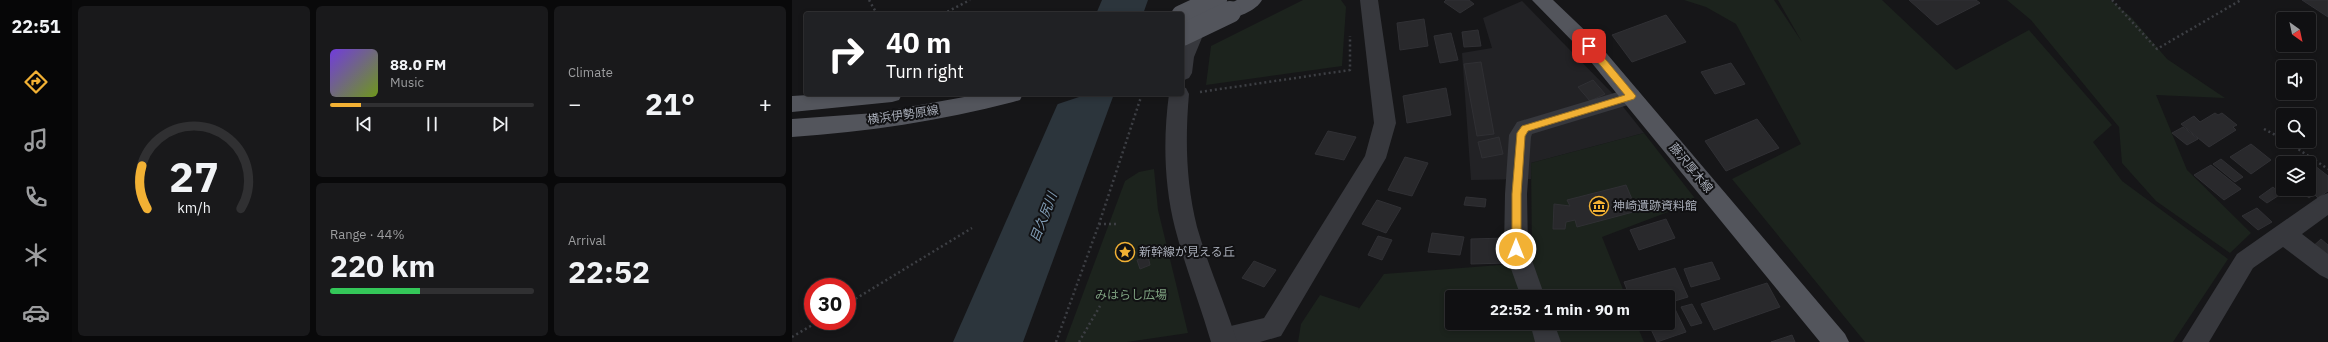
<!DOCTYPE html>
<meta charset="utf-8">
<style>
:root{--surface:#101012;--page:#19191b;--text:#f1f3f6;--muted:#9c9d9f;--line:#303032;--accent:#f2b134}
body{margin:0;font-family:"IBM Plex Sans","Noto Sans JP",sans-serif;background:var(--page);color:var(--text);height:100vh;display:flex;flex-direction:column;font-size:15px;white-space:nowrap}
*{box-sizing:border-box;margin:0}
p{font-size:13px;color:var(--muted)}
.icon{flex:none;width:22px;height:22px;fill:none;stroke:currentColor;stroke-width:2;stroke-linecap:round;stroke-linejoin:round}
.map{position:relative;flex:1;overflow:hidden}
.drawer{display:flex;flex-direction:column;gap:6px;padding:6px;background:#09090a;width:720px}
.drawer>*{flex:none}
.guide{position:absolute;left:12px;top:12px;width:380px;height:84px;border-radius:4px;box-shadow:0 2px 6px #0003,0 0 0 1px var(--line);background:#202124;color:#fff;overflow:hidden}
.needle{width:26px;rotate:147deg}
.fabs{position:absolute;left:1484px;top:12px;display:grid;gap:8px}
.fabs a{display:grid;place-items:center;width:40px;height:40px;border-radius:4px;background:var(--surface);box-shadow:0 2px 6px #0003,0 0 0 1px var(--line);font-size:20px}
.speed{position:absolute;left:12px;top:278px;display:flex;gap:8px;font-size:20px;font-weight:700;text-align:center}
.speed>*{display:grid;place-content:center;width:52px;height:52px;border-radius:50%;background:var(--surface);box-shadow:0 2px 6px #0003,0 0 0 1px var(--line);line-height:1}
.speed .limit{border:6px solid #d22;background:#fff;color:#111}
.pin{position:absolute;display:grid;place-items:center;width:34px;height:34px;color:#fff;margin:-17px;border-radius:8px;box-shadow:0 2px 6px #0006}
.me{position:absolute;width:44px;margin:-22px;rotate:0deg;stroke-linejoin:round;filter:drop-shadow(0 0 3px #0008)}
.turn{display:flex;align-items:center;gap:14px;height:84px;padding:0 16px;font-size:18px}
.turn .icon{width:52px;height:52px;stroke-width:2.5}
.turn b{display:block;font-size:28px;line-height:34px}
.big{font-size:30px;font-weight:800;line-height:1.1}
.drawer .card{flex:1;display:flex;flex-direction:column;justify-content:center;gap:6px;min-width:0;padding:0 14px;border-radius:6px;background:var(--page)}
.drawer .dial{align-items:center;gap:0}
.dial svg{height:104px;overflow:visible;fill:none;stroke:var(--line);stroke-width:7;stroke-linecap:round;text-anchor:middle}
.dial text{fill:var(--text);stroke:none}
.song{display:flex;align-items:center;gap:12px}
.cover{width:48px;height:48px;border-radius:6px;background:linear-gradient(135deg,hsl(260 70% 55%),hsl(80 70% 35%))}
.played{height:4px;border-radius:2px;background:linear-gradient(90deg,var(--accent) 15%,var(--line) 15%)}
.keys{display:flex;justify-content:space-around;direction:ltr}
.heat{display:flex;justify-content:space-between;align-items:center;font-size:22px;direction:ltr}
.charge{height:6px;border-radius:3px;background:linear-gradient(90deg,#34c759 44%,var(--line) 0)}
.drawer .tiles{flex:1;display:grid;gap:6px;grid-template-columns:repeat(3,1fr)}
.card:first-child{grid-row:span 2}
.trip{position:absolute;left:653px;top:290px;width:230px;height:40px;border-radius:4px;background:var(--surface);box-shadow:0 2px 6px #0003,0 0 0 1px var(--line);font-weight:800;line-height:40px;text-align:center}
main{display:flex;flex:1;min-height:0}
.tabs{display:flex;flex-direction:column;width:72px;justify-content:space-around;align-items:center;background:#060607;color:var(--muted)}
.tabs .icon{width:28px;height:28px}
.tabs .on{color:var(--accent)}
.tabs b{font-size:18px;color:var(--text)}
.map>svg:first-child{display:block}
.built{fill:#222225}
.green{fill:#1c231d}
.water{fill:#2c353c}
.pier{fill:#161618}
.building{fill:#29292c;stroke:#303034}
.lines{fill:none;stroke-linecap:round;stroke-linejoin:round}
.path{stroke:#3d3f44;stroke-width:2.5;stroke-dasharray:2 3;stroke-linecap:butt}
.minor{fill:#37383d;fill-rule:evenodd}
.tertiary{fill:#37383d;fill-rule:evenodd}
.primary{fill:#53555c;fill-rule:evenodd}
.primary-bridge{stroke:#53555c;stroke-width:22}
.route{fill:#f2b134;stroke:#9d7322}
.labels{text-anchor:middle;stroke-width:4;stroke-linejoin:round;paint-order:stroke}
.street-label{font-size:12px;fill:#a8adb8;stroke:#111113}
.poi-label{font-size:12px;fill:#a8adb8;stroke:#111113;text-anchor:start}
.park-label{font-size:12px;fill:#7fa381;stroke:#111113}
.water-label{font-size:13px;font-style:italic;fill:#7f9bb3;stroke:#111113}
</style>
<main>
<nav class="tabs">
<b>22:51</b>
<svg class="icon on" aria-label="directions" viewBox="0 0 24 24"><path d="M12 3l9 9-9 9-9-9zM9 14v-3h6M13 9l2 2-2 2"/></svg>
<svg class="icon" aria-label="music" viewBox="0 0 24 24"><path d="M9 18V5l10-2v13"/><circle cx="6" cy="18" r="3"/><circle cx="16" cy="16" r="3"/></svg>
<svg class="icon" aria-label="phone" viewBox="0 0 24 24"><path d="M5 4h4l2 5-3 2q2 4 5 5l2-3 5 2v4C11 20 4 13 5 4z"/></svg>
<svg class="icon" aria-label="climate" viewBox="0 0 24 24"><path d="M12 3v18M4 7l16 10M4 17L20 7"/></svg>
<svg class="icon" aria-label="car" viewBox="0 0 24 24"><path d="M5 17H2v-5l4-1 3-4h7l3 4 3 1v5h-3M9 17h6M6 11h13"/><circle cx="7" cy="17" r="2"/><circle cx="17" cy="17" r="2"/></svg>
</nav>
<section class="drawer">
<div class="tiles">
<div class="card dial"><svg viewBox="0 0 100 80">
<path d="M14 69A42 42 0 1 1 86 69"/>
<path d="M14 69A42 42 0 0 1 10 36" stroke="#f2b134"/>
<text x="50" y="56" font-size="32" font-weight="700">27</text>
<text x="50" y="72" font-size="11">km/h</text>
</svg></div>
<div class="card">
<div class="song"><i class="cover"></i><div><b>88.0 FM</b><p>Music</p></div></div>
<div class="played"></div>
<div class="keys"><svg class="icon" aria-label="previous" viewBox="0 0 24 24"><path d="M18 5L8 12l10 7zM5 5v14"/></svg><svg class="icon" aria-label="pause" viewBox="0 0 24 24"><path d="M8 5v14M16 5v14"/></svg><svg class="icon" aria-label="next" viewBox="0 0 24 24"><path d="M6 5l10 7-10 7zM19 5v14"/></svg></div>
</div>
<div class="card"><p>Climate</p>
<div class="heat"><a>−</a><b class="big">21°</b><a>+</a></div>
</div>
<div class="card"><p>Range · 44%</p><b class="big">220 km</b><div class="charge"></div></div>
<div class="card"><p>Arrival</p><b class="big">22:52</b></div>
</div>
</section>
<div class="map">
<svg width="1536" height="342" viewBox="0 0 1536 342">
<rect width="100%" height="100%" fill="#161618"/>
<!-- built -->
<path class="built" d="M730 1 820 93 852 133 739 163V179L679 180 670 53 700 48 691 18Z"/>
<!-- green -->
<g class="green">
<path d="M511 0H549L554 7 550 66 414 85 419 46Z"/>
<path d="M892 0H982L1010 42 986 0H1090L1164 70 1237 30 1320 125 1301 142 1330 181 1436 259 1381 342H1073L940 179 1009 144 944 24 914 7Z"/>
<path d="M1215 0H1318L1339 17 1375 59 1433 98 1364 95 1395 170 1459 233 1438 253 1364 201 1330 163 1327 127 1239 20Z"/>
<path d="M852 133 905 201 810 237 834 297H660V323H844L852 342H506L509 324 528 295 567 308 566 310 592 274 721 264 740 252 739 163Z"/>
<path d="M362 169 366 210 396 333 335 342H273L333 181 347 172Z"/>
</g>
<!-- water -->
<g class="water">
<path d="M310 0H356L351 14H304Z"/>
<path d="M270 94H322L231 342H161Z"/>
</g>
<!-- pier -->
<path class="pier" d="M268 94H296L263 105Z"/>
<!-- building -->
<g class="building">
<path d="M654 0H677L682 4 668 13 652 2Z"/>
<path d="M1117 0H1184L1188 3 1145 25Z"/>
<path d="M1510 0H1536V17Z"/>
<path d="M874 15 894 42 840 62 820 35Z"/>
<path d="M632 19 636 46 608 50 605 23Z"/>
<path d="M686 30 689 46 672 47 670 32Z"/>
<path d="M659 33 666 60 648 63 642 36Z"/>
<path d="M689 62 702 134 685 136 672 64Z"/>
<path d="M939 63 953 84 923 94 909 72Z"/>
<path d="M801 80 813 94 798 101 786 87Z"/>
<path d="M654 88 659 115 615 123 611 96Z"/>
<path d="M1423 113 1426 115 1430 113 1445 125 1441 127 1444 130 1417 147 1389 124 1402 116 1408 122Z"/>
<path d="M965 119 987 148 934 171 913 141Z"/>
<path d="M1391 127 1406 139 1395 145 1380 133Z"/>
<path d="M536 131 564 137 552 160 523 154Z"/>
<path d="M707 137 711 154 690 158 686 142Z"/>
<path d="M1459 144 1479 160 1459 174 1438 157Z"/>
<path d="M1509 155 1536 176V191L1526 198 1522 194 1517 198 1506 189H1517V163H1496Z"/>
<path d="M613 157 636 163 620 196 596 190Z"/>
<path d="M1429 159 1451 177 1443 182 1421 164Z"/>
<path d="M1419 165 1449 189 1432 200 1402 175Z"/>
<path d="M1491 167V178L1483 172Z"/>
<path d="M834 185 845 211 785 227 783 220 774 222 773 229H761L762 204 778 206 775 200Z"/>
<path d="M1481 187 1489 194 1475 203 1467 197Z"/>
<path d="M674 197 694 199 693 207 672 205Z"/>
<path d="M585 200 609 208 594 233 570 224Z"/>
<path d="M1465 208 1480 222 1466 230 1450 216Z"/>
<path d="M874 219 883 238 847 250 838 230Z"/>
<path d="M640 233 672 237 668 255 636 252Z"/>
<path d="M586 236 600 240 590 260 576 255Z"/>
<path d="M714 238 715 263 679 264V239Z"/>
<path d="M1529 239 1536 245V264L1517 250Z"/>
<path d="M356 256 358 265 348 269 345 260Z"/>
<path d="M462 261 484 270 472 287 450 278Z"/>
<path d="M920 262 928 279 899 287 892 269Z"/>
<path d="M883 268 896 297 876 303V297H838L832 282Z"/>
<path d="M975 283 988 307 922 330 909 304Z"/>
<path d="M900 304 910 323 899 326 889 307Z"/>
<path d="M883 309 894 332 865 342 856 323H876V311Z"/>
<path d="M1000 335 1003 342H979Z"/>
</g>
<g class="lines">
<!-- path -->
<g class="path">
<path d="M77 0 85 14"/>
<path d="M1320 0 1365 49 1449 0"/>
<path d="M151 14 178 0"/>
<path d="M408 92 558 70V36"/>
<path d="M1472 129 1491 139"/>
<path d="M1494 141 1536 169"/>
<path d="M307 224H326"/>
<path d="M55 304 180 228"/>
<path d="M0 337 27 321"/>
<path d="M264 342 307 224 350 94"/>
<path d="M287 342 308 306"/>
</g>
<!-- minor -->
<g class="minor">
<path d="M568 0H586L604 123 594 158 489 336 468 342H420L419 338 422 330 472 318 573 156 582 123Z"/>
<path d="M839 88 846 90 849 96 846 102 740 134 739 137 735 194 736 249 753 297H729L712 249 713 194 717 135 725 122Z"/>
<path d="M1536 193V215L1510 234 1536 254V279L1528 275 1491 247 1461 268 1417 342H1390L1445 254 1528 196Z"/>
<path d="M738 323H762L769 342H743Z"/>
</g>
<!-- tertiary -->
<g class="tertiary">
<path d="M409 9 416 11 419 16 402 57 400 73 397 78 390 81V38L402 11Z"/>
<path d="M390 87 394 88 397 94C393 139 394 183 405 227 416 266 433 303 445 342H419C408 304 393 267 383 228 372 184 371 139 377 94H390Z"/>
</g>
<!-- primary -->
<g class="primary">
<path d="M445 0H470C464 11 443 20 431 17L428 12 431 7Z"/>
<path d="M740 0H761L804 41 1053 334 1057 342H1028L790 51Z"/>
<path d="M33 94H110L107 100 100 102 0 112V96Z"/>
<path d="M189 94H231L228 100 221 102C148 121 75 132 0 137V119L83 113Z"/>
</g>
<!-- primary-bridge -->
<g class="primary-bridge">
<path d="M390 16 424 0"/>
<path d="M390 35 438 12"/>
</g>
</g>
<!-- route -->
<path class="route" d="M794 43H800L844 96 842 99 736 131 733 136 729 194V249L724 254 720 249V194L725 133 730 126 833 95 794 48Z"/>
<!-- icons -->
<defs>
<g id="museum-ring" transform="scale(1)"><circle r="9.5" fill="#111113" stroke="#f2b134" stroke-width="1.5"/><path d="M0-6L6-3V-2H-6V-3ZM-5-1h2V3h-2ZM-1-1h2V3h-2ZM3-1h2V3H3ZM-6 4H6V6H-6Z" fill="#f2b134"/></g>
<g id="sight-ring" transform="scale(1)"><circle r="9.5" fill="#111113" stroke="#f2b134" stroke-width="1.5"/><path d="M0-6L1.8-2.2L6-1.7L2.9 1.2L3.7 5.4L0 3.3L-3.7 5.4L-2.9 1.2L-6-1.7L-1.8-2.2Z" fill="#f2b134"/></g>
</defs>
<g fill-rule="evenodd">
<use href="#museum-ring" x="807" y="206"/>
<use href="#sight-ring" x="333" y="252"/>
</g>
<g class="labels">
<!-- street labels -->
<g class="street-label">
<text transform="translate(111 115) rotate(-8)" y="4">横浜伊勢原線</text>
<text transform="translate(899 168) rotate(50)" y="4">藤沢厚木線</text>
</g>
<!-- poi labels -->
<g class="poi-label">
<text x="821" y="210">神崎遺跡資料館</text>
<text x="347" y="256">新幹線が見える丘</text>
</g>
<!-- park labels -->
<g class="park-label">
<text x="339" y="299">みはらし広場</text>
</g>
<!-- water labels -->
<g class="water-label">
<text transform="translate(251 217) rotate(-69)" y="5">目久尻川</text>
</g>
</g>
</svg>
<div class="fabs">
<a><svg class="needle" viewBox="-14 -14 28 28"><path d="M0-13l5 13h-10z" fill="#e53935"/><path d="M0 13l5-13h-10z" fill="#9c9d9f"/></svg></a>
<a><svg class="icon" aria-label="sound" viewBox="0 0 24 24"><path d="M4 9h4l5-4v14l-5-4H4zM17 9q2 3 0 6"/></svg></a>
<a><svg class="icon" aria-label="search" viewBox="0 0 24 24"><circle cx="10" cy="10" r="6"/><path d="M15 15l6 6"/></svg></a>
<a><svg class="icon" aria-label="layers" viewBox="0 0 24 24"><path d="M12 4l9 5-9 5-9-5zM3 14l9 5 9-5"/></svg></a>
</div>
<div class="speed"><div class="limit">30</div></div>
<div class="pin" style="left:797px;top:46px;background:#d93025"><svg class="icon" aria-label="arrive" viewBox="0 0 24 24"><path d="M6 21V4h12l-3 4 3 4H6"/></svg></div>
<svg class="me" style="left:724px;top:249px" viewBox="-20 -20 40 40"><circle r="17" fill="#f2b134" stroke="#fff" stroke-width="3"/><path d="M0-11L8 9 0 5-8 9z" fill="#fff"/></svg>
<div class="trip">22:52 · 1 min · 90 m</div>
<div class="guide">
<div class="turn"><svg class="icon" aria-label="right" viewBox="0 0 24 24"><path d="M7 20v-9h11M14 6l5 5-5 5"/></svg><div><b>40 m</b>Turn right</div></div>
</div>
</div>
</main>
